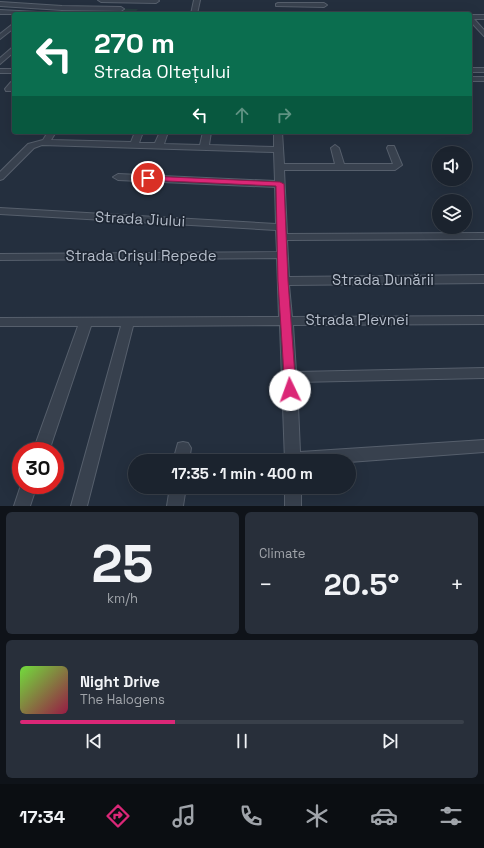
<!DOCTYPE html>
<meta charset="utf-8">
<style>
:root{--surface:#1b232e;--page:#282f3a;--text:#f1f3f6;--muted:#a0a4aa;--line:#39404a;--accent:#db2777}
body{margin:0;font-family:"Space Grotesk",sans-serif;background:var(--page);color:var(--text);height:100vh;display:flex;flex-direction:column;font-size:15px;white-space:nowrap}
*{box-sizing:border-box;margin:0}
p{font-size:13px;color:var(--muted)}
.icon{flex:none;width:22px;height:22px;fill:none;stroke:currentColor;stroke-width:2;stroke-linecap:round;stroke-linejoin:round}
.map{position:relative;height:506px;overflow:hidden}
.sheet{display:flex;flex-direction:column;gap:6px;padding:6px;background:#0f1319;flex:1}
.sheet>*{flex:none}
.top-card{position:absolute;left:12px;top:12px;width:460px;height:122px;border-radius:4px;box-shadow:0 4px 16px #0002,0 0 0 1px var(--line);background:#0b6e4f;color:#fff;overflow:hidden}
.buttons{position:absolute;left:432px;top:146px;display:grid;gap:8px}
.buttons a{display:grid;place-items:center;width:40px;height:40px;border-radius:50%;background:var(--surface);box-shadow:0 4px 16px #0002,0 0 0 1px var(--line);font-size:20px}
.speed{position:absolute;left:12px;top:442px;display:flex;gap:8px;font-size:20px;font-weight:700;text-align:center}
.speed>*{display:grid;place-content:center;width:52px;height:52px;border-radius:50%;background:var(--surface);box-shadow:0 4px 16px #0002,0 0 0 1px var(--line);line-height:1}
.speed .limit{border:6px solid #d22;background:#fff;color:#111}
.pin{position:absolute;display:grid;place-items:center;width:34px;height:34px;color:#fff;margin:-17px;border:2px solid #fff;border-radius:50%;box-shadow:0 1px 4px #0007}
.me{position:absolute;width:44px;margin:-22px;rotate:357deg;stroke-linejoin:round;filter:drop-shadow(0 0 3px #0008)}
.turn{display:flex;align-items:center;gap:14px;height:84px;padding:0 16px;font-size:18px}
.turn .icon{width:52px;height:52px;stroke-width:2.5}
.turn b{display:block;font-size:28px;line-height:34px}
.lanes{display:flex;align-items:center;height:38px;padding:0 16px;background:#0003;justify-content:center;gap:20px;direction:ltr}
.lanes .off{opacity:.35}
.big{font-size:30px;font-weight:800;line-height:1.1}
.sheet .tile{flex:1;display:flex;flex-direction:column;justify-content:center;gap:6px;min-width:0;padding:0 14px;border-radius:6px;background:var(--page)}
.sheet .dial{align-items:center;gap:0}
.dial b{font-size:52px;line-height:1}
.song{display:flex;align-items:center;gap:12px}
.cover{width:48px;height:48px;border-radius:6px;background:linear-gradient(135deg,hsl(100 70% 55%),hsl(340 70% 35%))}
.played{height:4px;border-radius:2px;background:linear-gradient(90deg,var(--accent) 35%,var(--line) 35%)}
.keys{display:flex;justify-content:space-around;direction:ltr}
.heat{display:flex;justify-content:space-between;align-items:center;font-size:22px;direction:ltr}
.sheet .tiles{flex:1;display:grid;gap:6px;grid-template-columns:1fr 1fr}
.tile:last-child{grid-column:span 2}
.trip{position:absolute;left:128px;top:454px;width:228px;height:40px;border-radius:20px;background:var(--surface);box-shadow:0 4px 16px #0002,0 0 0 1px var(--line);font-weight:800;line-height:40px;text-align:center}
.dock{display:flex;height:64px;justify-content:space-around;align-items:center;background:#0b0e12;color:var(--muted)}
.dock .icon{width:28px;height:28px}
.dock .current{color:var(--accent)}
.dock b{font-size:18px;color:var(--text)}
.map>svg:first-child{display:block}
.green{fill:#263c3f}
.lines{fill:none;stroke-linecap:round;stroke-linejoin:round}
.minor-casing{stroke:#565f6c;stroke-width:2}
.minor{fill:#38414e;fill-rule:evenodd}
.route{fill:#db2777;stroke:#8e194d}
.labels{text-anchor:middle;stroke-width:3.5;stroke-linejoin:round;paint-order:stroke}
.street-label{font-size:15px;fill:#b4bcc9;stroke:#1d2633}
</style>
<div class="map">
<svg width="484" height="506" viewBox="0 0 484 506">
<rect width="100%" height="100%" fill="#242f3e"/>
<!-- green -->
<path class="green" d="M88 8 138 9 134 14H83Z"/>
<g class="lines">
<!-- minor casing -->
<g class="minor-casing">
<g id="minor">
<path d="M98 0H158L159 1 156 3 101 2Z"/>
<path d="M194 0H200L197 14H191Z"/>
<path d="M0 2 62 6 121 7 124 9 121 11 62 10 0 6Z"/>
<path d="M278 3H324L327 5 324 7 276 6V4Z"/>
<path d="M0 10 38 12 41 14H0Z"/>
<path d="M470 15H484V19H474L484 30V36L470 21Z"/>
<path d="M14 23V28L0 39V34Z"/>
<path d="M14 46V52L0 64V58Z"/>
<rect x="470" y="68" width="14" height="4"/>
<rect x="0" y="69" width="14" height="4"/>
<rect x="470" y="77" width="14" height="4"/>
<path d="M11 82H14V88L12 91H6L5 89Z"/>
<path d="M48 132H56L51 140 131 142 135 132H143L139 143H155L160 132H168L164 144 200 145 203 132H211L209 145 274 147V132H282L284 164H335L331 148 335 145 339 148 344 164H393L387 148 388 146H394L402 165 395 170H284L287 234 484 233V239L287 240 289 277 484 275V283L289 285 292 317 484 316V324L293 325 296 372 484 368V378L297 382 300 452 484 440V452L349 462 285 461 280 325 133 326 87 506H71L121 326H91L49 451H33L78 326H0V318L279 317 277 258 0 260V254L277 252 276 230 0 214V208L276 224 275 187 118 180 113 177 118 174 275 181 274 152 42 145 34 148 3 179 0 180V172L28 144 43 140Z"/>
<path d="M183 442 188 443 191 448 189 461H173L178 443Z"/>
<path d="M21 485H37L30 506H14Z"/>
<path d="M170 487H186L183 506H167Z"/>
<rect x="285" y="487" width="16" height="19"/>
</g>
</g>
<!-- minor -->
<use href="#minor" class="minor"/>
</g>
<!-- route -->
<path class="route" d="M148 176 280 182 284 184 288 281 296 390 295 393 290 395 286 393 285 390 278 281 276 186 145 180 144 178Z"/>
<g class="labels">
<!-- street labels -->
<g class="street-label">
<text transform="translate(140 219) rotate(3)" y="5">Strada Jiului</text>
<text x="141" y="261">Strada Crișul Repede</text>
<text x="383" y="285">Strada Dunării</text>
<text x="357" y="325">Strada Plevnei</text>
</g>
</g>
</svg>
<div class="buttons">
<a><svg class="icon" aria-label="sound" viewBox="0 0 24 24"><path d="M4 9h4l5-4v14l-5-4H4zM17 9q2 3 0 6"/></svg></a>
<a><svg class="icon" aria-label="layers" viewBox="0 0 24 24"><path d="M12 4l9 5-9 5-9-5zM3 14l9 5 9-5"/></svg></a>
</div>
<div class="speed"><div class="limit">30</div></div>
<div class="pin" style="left:148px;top:178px;background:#d93025"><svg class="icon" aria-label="arrive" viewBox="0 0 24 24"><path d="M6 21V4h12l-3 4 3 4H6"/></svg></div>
<svg class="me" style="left:290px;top:390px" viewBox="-20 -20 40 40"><circle r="19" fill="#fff"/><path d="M0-13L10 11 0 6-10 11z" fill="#db2777"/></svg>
<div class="trip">17:35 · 1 min · 400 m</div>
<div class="top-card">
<div class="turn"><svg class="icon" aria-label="left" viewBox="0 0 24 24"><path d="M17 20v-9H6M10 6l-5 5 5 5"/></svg><div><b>270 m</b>Strada Oltețului</div></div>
<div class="lanes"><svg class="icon" aria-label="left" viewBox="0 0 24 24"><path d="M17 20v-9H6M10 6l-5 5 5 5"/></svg><svg class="icon off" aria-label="ahead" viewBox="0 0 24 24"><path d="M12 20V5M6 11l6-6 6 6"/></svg><svg class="icon off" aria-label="right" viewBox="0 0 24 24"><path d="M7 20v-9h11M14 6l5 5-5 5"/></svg></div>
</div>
</div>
<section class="sheet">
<div class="tiles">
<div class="tile dial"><b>25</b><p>km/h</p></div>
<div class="tile"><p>Climate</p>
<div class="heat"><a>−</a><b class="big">20.5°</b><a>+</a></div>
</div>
<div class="tile">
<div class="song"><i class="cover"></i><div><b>Night Drive</b><p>The Halogens</p></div></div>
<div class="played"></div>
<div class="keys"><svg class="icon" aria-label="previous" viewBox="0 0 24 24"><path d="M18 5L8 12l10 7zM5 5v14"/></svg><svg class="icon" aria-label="pause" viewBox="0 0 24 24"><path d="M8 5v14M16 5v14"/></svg><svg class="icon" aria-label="next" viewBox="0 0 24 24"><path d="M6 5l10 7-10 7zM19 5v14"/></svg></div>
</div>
</div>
</section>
<nav class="dock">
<b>17:34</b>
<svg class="icon current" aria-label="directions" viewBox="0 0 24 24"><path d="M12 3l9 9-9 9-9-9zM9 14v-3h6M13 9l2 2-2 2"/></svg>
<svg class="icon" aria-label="music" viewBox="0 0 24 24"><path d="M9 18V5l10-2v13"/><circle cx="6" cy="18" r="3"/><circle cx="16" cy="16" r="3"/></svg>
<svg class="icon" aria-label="phone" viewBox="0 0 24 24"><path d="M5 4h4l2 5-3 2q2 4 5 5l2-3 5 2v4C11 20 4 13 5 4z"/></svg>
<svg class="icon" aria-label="climate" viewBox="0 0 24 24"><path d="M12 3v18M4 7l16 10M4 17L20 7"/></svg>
<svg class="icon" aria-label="car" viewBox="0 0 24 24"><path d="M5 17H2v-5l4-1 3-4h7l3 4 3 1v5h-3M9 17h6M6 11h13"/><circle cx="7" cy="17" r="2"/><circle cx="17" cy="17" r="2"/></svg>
<svg class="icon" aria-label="filters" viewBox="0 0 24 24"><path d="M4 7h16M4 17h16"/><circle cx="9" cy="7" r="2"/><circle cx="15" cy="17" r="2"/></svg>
</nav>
